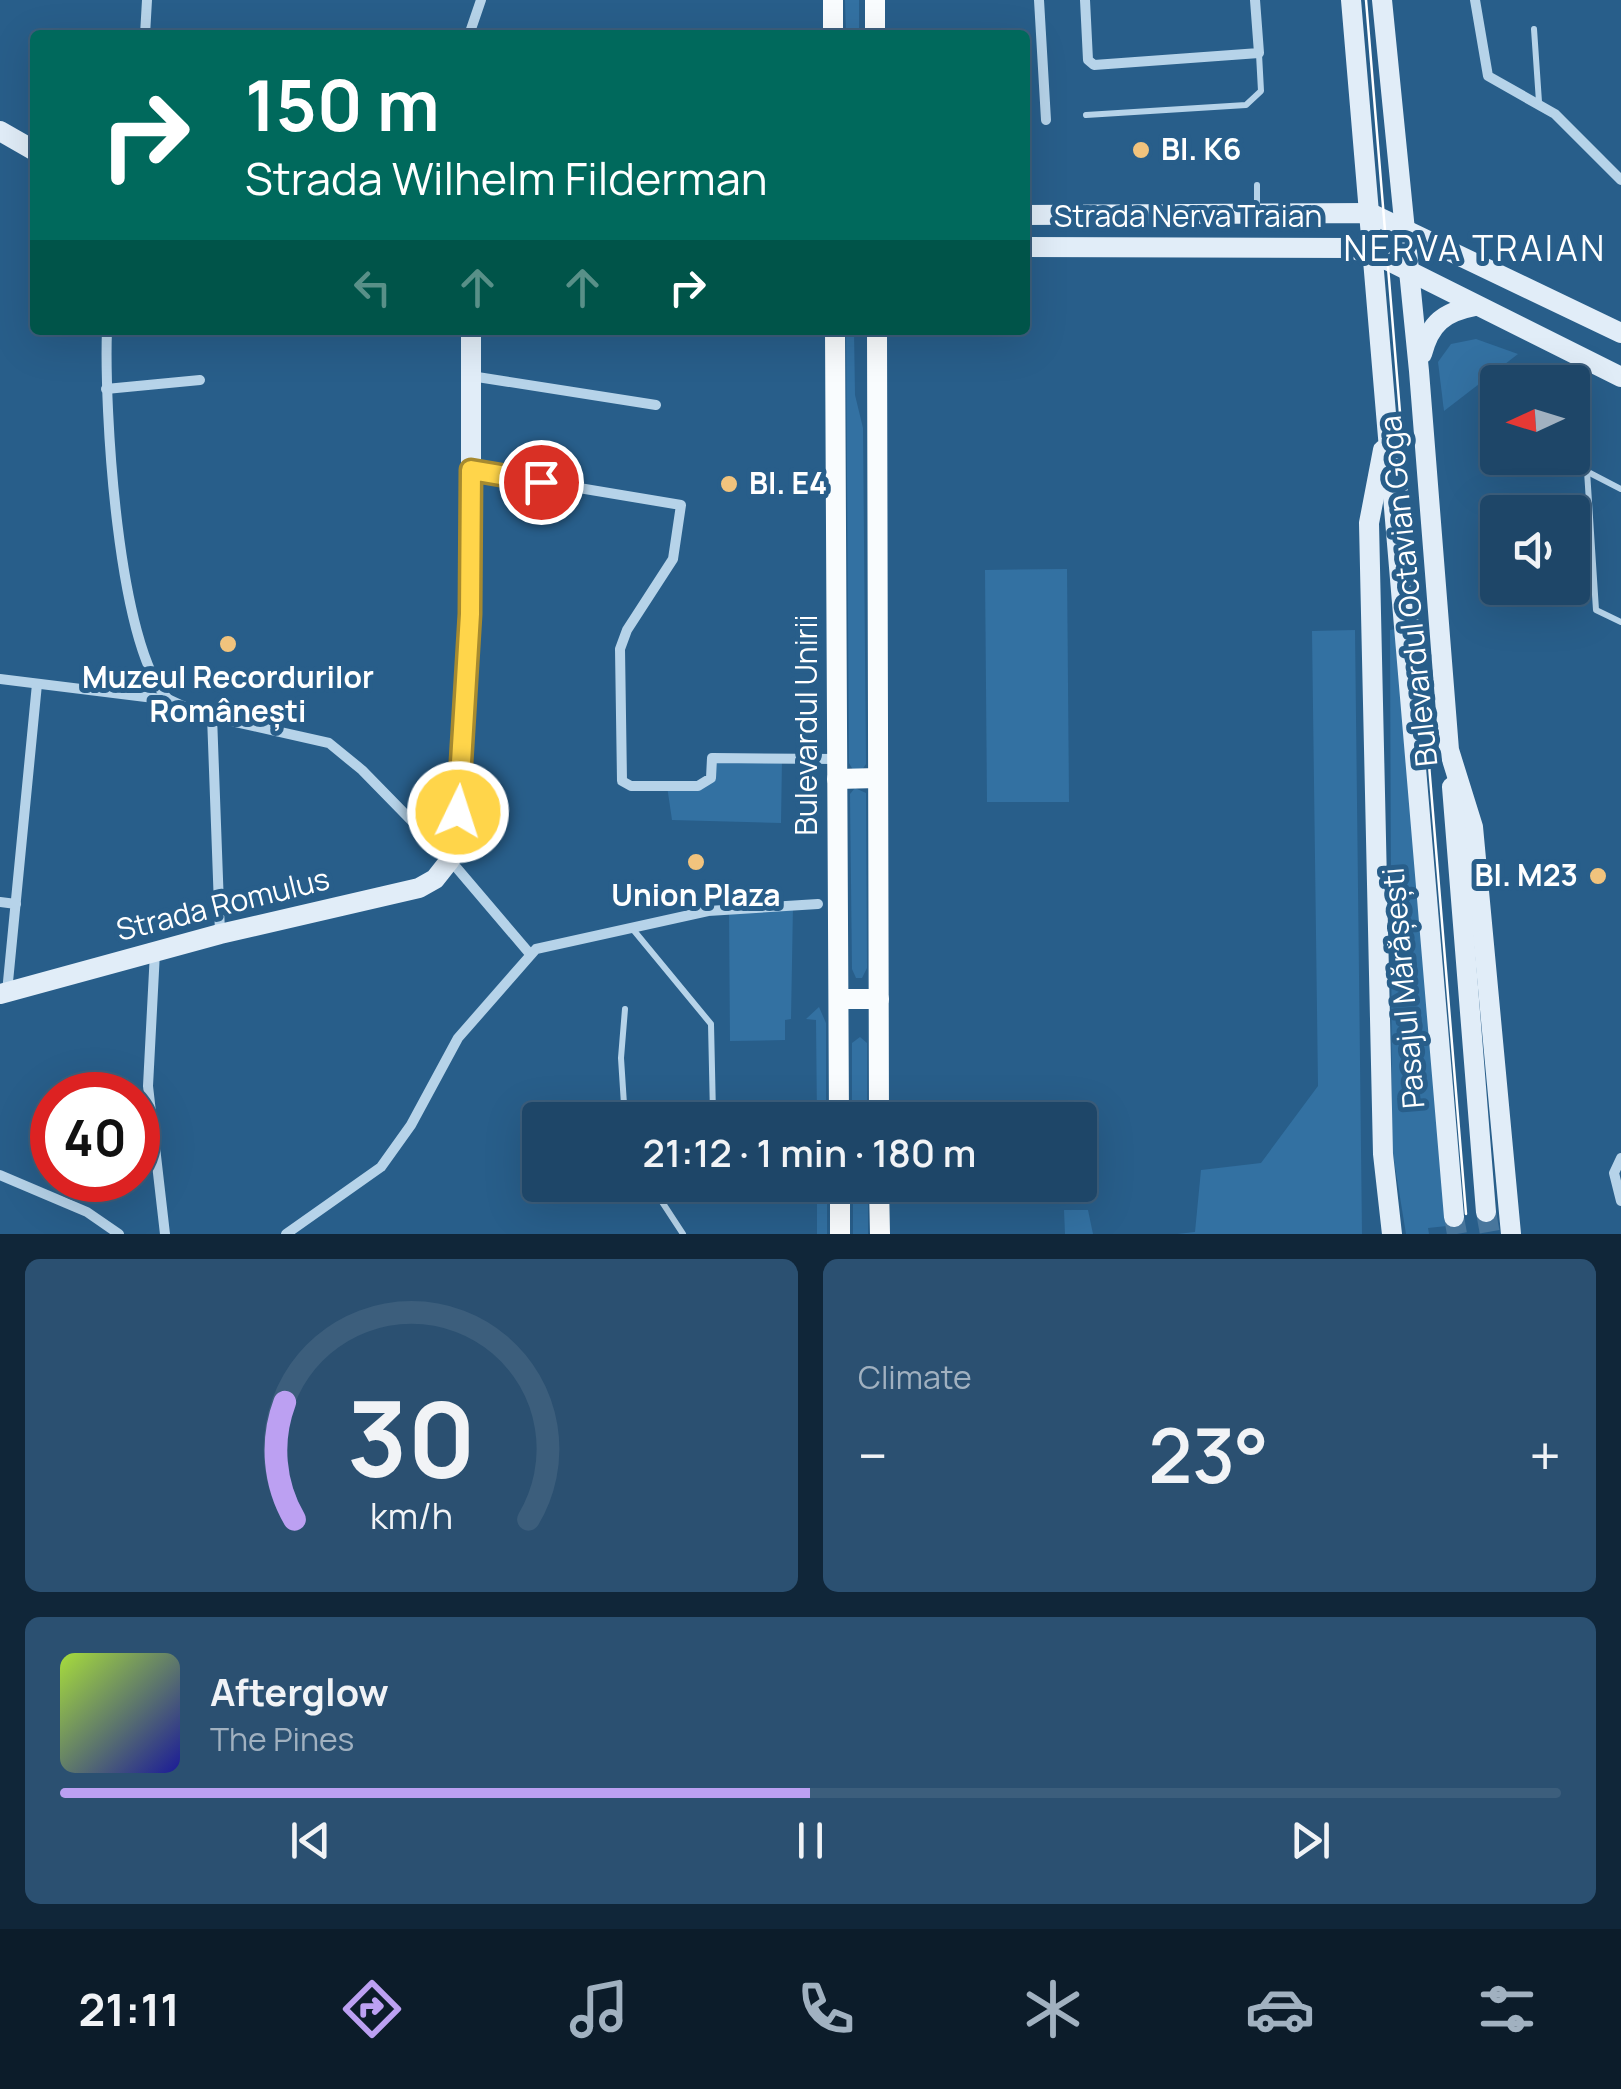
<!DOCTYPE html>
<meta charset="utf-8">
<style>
:root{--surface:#1e4668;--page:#2b5071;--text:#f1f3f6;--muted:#a1b1c0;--line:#3c5e7c;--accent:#bca0f2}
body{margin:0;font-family:Manrope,sans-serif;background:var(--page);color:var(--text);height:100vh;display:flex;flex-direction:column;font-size:38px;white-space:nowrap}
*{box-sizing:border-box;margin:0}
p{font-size:32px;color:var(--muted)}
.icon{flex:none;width:55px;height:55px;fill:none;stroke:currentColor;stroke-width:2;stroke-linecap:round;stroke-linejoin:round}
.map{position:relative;height:1234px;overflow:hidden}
.panel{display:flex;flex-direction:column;gap:25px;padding:25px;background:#102639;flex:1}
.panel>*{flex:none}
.guide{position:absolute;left:30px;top:30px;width:1000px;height:305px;border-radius:10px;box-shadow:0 10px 40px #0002,0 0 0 2px var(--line);background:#00695c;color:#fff;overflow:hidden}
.needle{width:65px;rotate:266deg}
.controls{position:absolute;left:1480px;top:365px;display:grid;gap:20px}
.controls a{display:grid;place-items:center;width:110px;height:110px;border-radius:10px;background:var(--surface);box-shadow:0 10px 40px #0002,0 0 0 2px var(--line);font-size:50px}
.speed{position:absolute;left:30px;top:1072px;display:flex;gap:20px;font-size:50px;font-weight:700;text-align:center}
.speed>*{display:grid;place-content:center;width:130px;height:130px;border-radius:50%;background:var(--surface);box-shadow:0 10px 40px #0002,0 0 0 2px var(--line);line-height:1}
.speed .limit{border:15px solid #d22;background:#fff;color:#111}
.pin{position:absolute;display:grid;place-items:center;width:85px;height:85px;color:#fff;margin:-42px;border:5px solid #fff;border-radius:50%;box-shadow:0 2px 10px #0007}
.me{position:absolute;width:110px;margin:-55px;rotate:4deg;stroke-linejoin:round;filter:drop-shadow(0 0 8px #0008)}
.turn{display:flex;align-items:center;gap:35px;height:210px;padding:0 50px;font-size:45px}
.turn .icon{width:130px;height:130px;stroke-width:2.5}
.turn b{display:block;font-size:70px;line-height:85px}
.lanes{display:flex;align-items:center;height:95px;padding:0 50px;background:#0003;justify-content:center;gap:50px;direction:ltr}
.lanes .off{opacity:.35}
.big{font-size:75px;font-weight:600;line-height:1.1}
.panel .tile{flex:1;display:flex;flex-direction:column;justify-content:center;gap:15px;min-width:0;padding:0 35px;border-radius:15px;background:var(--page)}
.panel .dial{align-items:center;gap:0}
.dial svg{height:260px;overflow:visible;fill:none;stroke:var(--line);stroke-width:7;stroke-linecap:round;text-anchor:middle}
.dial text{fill:var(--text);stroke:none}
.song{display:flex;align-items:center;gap:30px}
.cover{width:120px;height:120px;border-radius:15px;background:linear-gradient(135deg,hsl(80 70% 55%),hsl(240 70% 35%))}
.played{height:10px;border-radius:5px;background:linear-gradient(90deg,var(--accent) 50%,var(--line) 50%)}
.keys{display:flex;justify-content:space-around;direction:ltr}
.heat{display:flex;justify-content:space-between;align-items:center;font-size:55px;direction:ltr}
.panel .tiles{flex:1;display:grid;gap:25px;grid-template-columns:1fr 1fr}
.tile:last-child{grid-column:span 2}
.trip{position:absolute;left:522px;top:1102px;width:575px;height:100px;border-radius:10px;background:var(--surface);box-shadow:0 10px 40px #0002,0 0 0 2px var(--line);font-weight:600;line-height:100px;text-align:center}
.menu{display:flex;height:160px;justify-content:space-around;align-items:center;background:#0c1c2a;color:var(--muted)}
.menu .icon{width:70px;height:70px}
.menu .on{color:var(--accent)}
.menu b{font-size:45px;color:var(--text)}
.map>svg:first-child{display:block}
.green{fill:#3371a2}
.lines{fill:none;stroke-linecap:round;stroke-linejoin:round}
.secondary-tunnel{stroke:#48769c;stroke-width:20;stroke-dasharray:20 10;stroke-linecap:butt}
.lane{stroke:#b6d3e9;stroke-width:6}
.street{stroke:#b6d3e9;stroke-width:10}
.secondary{stroke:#e1edf8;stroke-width:20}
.primary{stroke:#f9fcfe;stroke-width:20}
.tram{stroke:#fff;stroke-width:2.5}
.route-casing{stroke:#a68a30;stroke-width:25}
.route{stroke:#ffd54a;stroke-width:18}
.poi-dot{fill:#f1c37d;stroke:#285e8a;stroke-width:4}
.labels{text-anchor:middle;stroke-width:10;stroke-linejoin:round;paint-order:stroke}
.poi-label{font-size:30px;font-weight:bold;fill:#fff;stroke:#285e8a;text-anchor:start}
.street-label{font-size:30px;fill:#fff;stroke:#285e8a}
.quarter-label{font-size:35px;letter-spacing:2.5px;fill:#fff;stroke:#285e8a}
</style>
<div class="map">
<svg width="1621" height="1234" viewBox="0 0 1621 1234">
<rect width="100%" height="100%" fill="#285e8a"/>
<!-- green -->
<g class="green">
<path d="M845 0H859V35H846Z"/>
<path d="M846 330H854L855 395 863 428 866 764 862 770H853L849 763Z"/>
<path d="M1476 339 1518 354 1444 411 1438 362 1451 344Z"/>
<path d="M1067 569 1069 802H987L985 570Z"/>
<path d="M1397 629 1447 1226 1428 1228 1429 1234H1406L1392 1148 1390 630Z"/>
<path d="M1355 630 1362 1234H1177L1195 1232 1201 1170 1261 1163 1318 1086 1312 631Z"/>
<path d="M712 758 782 759 781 823 672 820 667 786 705 784Z"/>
<path d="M855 788 866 793 867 968 862 978H856L852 969 850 794Z"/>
<path d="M793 905 791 1019 785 1020V1040L730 1041 729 908Z"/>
<path d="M819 1007 826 1023V1120H817L816 1020 806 1019Z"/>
<path d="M860 1037 867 1043V1120H852V1043Z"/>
<rect x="817" y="1185" width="10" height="49"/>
<rect x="853" y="1185" width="15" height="49"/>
<path d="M1064 1210H1088L1093 1234H1065Z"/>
</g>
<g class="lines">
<!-- secondary-tunnel -->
<g class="secondary-tunnel">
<path d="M1486 1212 1490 1234"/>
<path d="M1454 1217 1457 1234"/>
</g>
<!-- lane -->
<g class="lane">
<path d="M1534 29 1539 102"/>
<path d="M1086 115 1246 105 1261 91 1259 54"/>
<path d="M1257 209V185"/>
<path d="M1587 471 1596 610 1621 622"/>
<path d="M1588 472 1621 489"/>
<path d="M631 927 711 1024 713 1114"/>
<path d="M625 1009 621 1058 625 1120"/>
<path d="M651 1185 683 1234"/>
</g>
<!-- street -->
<g class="street">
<path d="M1039 0 1046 120"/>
<path d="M1085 0 1088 60 1094 65 1259 53 1255 0"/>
<path d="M1475 0 1488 76 1555 114 1621 180"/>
<path d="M145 35 147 0"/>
<path d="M469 35 481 0"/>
<path d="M107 330C104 405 117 649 169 700"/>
<path d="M471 376 656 405"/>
<path d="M106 389 200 380"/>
<path d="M471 470 681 505 673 559 627 630 620 649 622 781 631 786H698L711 778 712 758 837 759"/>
<path d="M0 679 170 700 200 714 329 743 362 770 450 860 530 954"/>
<path d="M212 716 220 933"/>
<path d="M0 902 16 904"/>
<path d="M155 952 148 1086 165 1234"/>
<path d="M7 992 37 684"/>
<path d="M1621 1158 1614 1173 1621 1201"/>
<path d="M0 1175 87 1212 119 1234"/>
<path d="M286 1234 381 1167 411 1125 458 1038 536 949 708 911 818 904"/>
</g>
<!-- secondary -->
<g class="secondary">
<path d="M1351 0 1454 1217"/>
<path d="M1382 0 1419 371 1449 750 1473 827 1511 1234"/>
<path d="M0 131 35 151"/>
<path d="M1025 215 1370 213 1621 333"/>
<path d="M1025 247 1351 248 1389 261 1621 377"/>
<path d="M1422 354C1430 323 1444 312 1475 306"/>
<path d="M1383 450 1369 523 1383 1154 1392 1234"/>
<path d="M1452 787 1486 1212"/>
<path d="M0 994 220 934 419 888 435 879 450 860 457 812 471 581V330"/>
</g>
<!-- primary -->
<g class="primary">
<path d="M833 0V35"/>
<path d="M875 0V35"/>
<path d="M835 330 839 1120"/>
<path d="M877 330 879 1120"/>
<path d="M837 779 878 778"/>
<path d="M839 999H879"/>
<path d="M840 1185V1234"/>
<path d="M879 1185 880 1234"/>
</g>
<!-- tram -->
<path class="tram" d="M1366 0 1466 1214"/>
</g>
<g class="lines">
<!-- route casing -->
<g class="route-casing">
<path id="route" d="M458 812 470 614 471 470 541 482"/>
</g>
<!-- route -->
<use href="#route" class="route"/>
</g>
<!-- markers -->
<g class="poi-dot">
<circle cx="1141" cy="150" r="10"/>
<circle cx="729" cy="484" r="10"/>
<circle cx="228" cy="644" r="10"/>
<circle cx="696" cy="862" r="10"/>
<circle cx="1598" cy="876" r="10"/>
</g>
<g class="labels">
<!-- poi labels -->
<g class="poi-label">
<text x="1161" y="160">Bl. K6</text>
<text x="749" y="494">Bl. E4</text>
<text x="228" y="688" text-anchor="middle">Muzeul Recordurilor<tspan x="228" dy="34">Românești</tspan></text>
<text x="1578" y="886" text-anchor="end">Bl. M23</text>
<text x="696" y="906" text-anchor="middle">Union Plaza</text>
</g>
<!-- street labels -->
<g class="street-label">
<text x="1188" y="227">Strada Nerva Traian</text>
<text transform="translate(1409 591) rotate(-96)" y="10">Bulevardul Octavian Goga</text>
<text transform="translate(807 725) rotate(-90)" y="10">Bulevardul Unirii</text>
<text transform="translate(223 905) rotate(-14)" y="10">Strada Romulus</text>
<text transform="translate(1404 988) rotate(-95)" y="10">Pasajul Mărășești</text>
</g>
<!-- quarter labels -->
<g class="quarter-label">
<text x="1475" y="261">NERVA TRAIAN</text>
</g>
</g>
</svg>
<div class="controls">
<a><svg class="needle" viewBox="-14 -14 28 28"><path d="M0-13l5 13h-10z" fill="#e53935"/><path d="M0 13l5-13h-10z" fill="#a1b1c0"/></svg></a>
<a><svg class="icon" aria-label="sound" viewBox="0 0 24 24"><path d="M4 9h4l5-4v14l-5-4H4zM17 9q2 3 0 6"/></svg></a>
</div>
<div class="speed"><div class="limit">40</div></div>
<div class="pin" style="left:541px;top:482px;background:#d93025"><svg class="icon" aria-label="arrive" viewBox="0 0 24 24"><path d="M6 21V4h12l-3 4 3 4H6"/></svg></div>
<svg class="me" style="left:458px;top:812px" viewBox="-20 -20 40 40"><circle r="17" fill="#ffd54a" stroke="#fff" stroke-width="3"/><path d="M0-11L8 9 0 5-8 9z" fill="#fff"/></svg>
<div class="trip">21:12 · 1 min · 180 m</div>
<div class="guide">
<div class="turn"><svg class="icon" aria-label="right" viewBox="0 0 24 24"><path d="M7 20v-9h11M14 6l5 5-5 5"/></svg><div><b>150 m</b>Strada Wilhelm Filderman</div></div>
<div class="lanes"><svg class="icon off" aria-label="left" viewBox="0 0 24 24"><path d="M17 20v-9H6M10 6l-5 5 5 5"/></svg><svg class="icon off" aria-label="ahead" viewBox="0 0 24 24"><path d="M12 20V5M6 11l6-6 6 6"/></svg><svg class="icon off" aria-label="ahead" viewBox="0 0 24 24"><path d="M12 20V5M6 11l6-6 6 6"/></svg><svg class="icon" aria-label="right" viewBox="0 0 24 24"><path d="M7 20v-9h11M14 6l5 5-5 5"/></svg></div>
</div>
</div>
<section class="panel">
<div class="tiles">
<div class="tile dial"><svg viewBox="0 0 100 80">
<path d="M14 69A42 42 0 1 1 86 69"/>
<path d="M14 69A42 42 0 0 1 11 33" stroke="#bca0f2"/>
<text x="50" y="56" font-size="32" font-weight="700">30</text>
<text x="50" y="72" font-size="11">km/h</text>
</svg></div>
<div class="tile"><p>Climate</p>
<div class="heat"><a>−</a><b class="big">23°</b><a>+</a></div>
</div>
<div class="tile">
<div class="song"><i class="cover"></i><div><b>Afterglow</b><p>The Pines</p></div></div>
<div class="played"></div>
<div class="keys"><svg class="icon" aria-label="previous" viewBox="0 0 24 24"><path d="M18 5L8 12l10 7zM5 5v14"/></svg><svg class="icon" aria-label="pause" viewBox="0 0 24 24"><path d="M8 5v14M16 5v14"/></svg><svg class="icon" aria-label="next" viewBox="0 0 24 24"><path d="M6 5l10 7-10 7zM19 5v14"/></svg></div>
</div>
</div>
</section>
<nav class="menu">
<b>21:11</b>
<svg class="icon on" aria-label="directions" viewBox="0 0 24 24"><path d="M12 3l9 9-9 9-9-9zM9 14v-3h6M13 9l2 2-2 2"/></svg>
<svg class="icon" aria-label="music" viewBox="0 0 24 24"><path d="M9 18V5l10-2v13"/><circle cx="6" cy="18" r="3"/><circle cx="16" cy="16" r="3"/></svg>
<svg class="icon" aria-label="phone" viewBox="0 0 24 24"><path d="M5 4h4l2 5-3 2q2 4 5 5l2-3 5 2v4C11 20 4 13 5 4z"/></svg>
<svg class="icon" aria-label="climate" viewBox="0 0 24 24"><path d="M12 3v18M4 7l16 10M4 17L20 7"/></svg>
<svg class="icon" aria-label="car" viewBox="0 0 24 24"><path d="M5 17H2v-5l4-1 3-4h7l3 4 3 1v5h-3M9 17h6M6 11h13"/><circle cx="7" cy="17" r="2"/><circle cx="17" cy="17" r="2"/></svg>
<svg class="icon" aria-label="filters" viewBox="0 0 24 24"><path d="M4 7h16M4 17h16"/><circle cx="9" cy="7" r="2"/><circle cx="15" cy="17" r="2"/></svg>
</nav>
